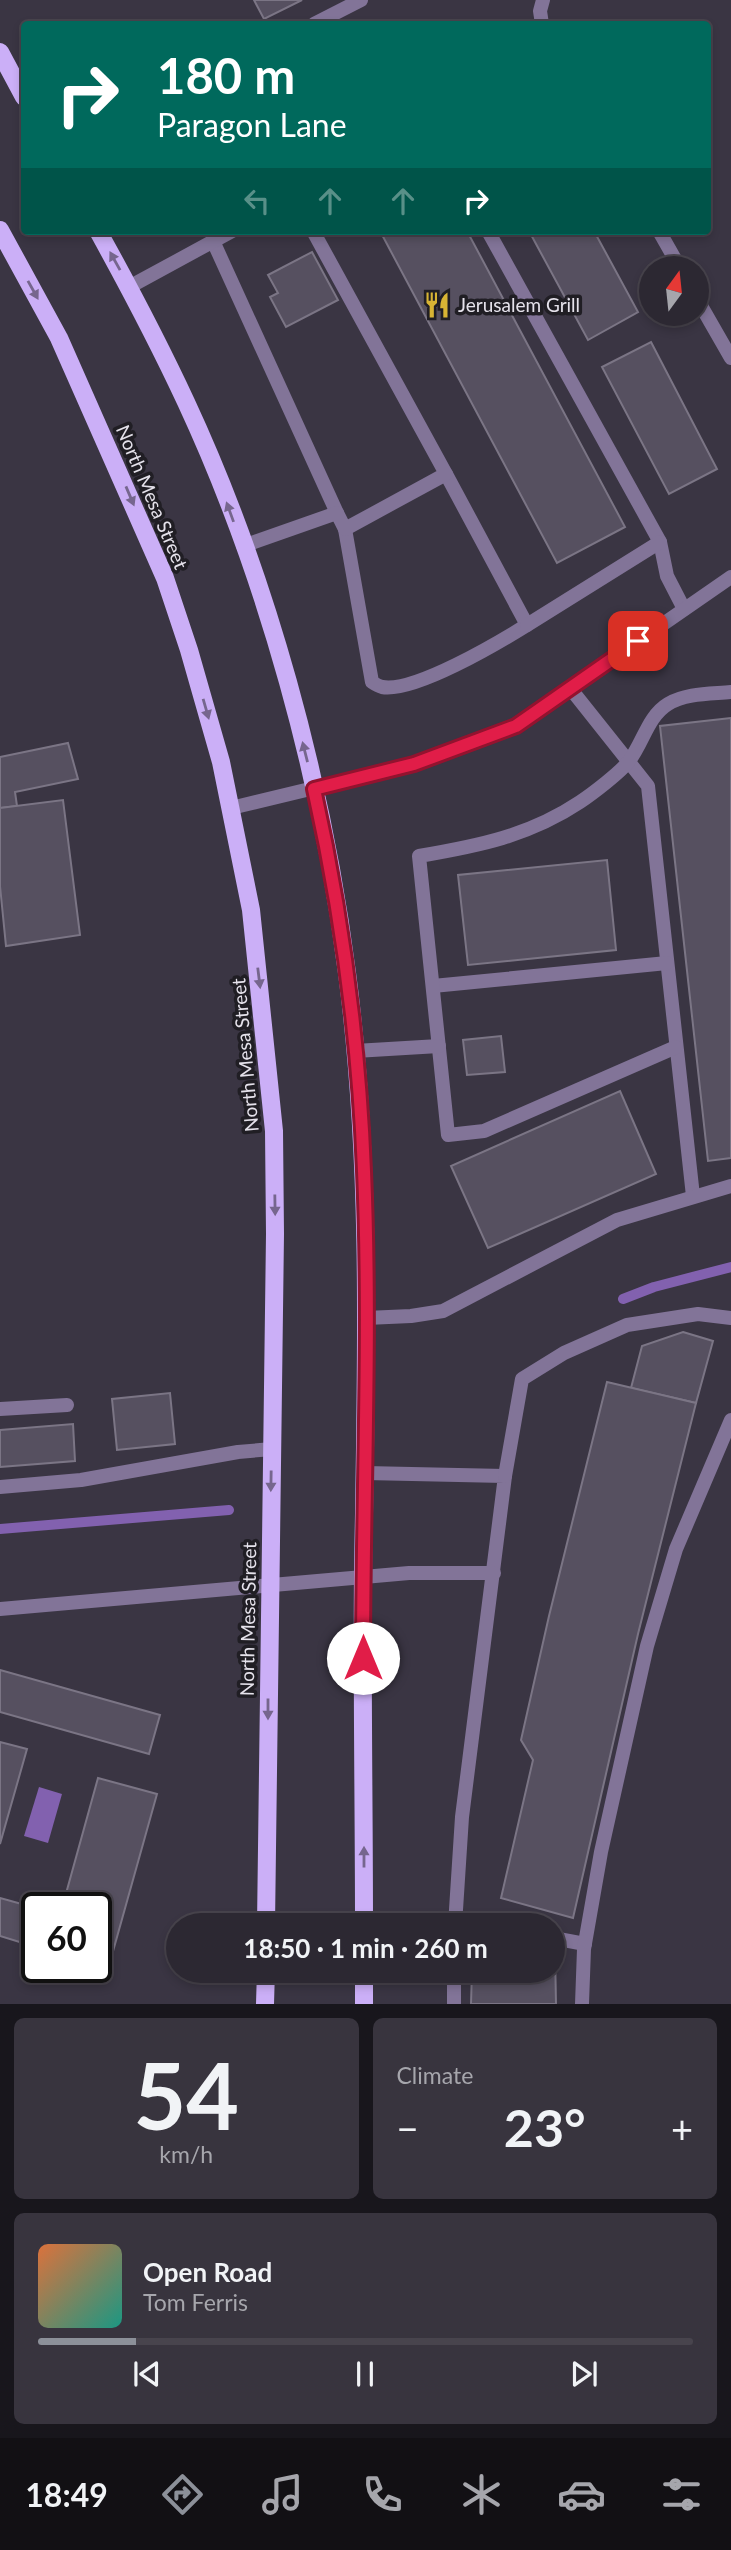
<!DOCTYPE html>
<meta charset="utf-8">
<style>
:root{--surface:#2c2832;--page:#38343e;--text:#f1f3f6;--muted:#a6a6ac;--line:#48444d;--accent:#8c9099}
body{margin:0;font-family:Lato,sans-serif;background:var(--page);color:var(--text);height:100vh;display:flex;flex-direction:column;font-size:26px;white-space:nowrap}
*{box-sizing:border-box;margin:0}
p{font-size:23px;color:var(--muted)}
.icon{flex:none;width:38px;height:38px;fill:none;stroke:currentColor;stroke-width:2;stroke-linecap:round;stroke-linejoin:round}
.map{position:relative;height:2004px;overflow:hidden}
.drawer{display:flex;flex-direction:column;gap:14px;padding:14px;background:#18161c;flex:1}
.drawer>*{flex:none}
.guide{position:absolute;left:21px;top:21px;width:690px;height:214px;border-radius:7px;box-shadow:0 4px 10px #0003,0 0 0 2px var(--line);background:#00695c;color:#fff;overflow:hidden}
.needle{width:46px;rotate:15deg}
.controls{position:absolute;left:639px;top:256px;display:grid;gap:14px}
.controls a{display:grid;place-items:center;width:70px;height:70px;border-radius:50%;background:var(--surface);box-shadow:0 4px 10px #0003,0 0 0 2px var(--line);font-size:35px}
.speed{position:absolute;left:21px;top:1892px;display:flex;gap:14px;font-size:35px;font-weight:700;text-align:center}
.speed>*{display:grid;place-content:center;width:91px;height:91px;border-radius:50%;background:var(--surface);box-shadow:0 4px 10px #0003,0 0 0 2px var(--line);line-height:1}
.speed .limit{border:4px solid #111;border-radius:10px;background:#fff;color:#111}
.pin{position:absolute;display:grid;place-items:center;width:60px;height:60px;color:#fff;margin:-30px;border-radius:14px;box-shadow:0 4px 10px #0006}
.me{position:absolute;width:77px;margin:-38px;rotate:0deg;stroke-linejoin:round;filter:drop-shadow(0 0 5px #0008)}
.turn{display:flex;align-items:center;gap:24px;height:147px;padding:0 21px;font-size:32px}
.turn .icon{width:91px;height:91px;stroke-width:2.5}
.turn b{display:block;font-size:49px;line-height:60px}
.lanes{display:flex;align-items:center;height:66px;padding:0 21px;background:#0003;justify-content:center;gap:35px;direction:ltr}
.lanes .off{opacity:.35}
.big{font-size:52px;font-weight:700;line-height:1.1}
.drawer .tile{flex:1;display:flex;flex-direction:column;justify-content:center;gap:10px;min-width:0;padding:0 24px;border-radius:10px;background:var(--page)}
.drawer .dial{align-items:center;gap:0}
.dial b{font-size:91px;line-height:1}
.song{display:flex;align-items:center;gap:21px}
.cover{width:84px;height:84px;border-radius:10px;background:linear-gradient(135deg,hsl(20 70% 55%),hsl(170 70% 35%))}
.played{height:7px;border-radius:4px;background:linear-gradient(90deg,var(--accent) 15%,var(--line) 15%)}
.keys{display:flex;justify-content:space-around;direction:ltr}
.heat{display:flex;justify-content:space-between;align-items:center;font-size:38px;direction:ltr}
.drawer .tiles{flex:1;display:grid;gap:14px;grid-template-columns:1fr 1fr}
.tile:last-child{grid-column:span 2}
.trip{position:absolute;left:166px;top:1913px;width:399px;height:70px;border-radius:35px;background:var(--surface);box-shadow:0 4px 10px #0003,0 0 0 2px var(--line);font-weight:700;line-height:70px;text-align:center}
.menu{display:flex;height:112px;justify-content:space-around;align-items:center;background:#121014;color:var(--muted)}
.menu .icon{width:49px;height:49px}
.menu .on{color:var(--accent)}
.menu b{font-size:32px;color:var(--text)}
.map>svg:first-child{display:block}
.water{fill:#8261af}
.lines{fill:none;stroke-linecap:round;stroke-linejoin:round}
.stream{stroke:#8261af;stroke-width:10}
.building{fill:#565060;stroke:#7b7585;stroke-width:2}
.service{stroke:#827498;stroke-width:14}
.minor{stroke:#827498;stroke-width:14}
.primary{stroke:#cbaff7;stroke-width:18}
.oneway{fill:#76668e}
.route-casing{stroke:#92132f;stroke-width:18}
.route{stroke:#e11d48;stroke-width:12}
.labels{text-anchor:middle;stroke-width:7;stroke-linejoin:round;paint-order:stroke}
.poi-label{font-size:19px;fill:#e5e2eb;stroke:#201e24;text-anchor:start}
.street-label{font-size:19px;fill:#e5e2eb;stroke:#201e24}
</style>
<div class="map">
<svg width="731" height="2004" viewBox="0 0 731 2004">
<rect width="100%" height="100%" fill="#3a3543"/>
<!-- water -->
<path class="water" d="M39 1787 62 1794 48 1843 24 1836Z"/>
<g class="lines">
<!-- stream -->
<g class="stream">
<path d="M623 1299 654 1287 731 1267"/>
<path d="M0 1529 229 1510"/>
</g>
</g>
<!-- building -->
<g class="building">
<path d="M254 0H302L264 19Z"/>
<path d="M380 231H467L625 527 557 563Z"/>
<path d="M529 231H594L638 312 588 340Z"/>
<path d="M312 252 338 300 286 327 270 297 278 293 268 275Z"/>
<path d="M651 342 717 469 669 494 602 367Z"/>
<path d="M731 718V1158L708 1161 660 726Z"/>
<path d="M68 743 78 779 15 792 17 806 0 808V757Z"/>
<path d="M63 800 80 935 6 946 0 886V808Z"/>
<path d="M607 860 616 950 468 965 458 875Z"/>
<path d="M501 1036 505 1072 467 1075 463 1040Z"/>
<path d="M620 1091 656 1174 488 1248 451 1166Z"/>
<path d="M683 1332 713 1341 696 1403 631 1388 642 1346Z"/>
<path d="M607 1382 696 1403 638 1634 573 1918 501 1898 533 1760 521 1740 549 1616Z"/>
<path d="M170 1393 175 1444 117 1450 112 1399Z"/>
<path d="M73 1424 75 1461 0 1467V1430Z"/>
<path d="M0 1670 160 1715 149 1754 0 1712Z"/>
<path d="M0 1742 27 1749 0 1844Z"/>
<path d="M98 1778 157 1794 110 1962 96 1958V1908H62Z"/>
<path d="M0 1898 36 1908 26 1944 0 1936Z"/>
<path d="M553 1952H555L556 2004H471L472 1970H553Z"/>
</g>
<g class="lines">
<!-- service -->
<g class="service">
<path d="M314 24 361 0"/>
<path d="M542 24 540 11 543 0"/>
<path d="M488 231 660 542 667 576 684 609"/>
<path d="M659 231 680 268"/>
<path d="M213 241 337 513"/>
<path d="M129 287 232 231"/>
<path d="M696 297 731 358"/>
<path d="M345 529 372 682C375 684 378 686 382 687 414 693 498 643 527 625L446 474"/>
<path d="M243 546 337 513 345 529 446 474 313 231"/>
<path d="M527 625 660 542"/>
<path d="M570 688 648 786 693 1196"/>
<path d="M433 986 667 963"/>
<path d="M676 1047 484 1131 448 1135 419 856C478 846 529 836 580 802 592 794 621 772 629 761 643 743 648 716 668 704 686 693 711 694 731 692"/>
<path d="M355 1051 439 1046"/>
<path d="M366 1318 411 1316 443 1311 617 1220 731 1186"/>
<path d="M0 1409 67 1405"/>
<path d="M365 1473 505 1476 462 1817 455 1925"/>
<path d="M505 1476 522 1379 564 1353 627 1325 698 1314 731 1318"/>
<path d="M0 1487 81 1480 238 1452 272 1449"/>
<path d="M0 1609 409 1573H494"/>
<path d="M455 1922 471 1925"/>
<path d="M553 1938 585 1944"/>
<path d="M454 2004V1970"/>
<path d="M582 2004 584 1949 601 1852 647 1646 676 1549 731 1420"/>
</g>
<!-- minor -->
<path class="minor" d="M231 808 414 764 516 726 731 577"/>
<!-- primary -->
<g class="primary">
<path d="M0 52 24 97"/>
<path d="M0 230 59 338 165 578 189 650 221 762 251 910 274 1131 275 1234 266 1925"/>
<path d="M98 231C129 287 159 344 186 402 267 576 323 783 347 973 373 1172 366 1374 363 1575 362 1692 364 1808 364 1925"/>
<path d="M364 1970V2004"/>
<path d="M265 2004 266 1970"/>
</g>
</g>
<!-- one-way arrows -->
<defs><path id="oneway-solid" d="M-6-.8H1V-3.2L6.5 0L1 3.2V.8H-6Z" transform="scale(1.75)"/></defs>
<g class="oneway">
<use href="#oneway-solid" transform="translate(115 261) rotate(-119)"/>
<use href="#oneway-solid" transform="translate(33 290) rotate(61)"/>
<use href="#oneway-solid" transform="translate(130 496) rotate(67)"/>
<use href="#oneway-solid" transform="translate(230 512) rotate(-110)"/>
<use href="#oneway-solid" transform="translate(206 709) rotate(74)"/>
<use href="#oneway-solid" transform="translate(305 752) rotate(-104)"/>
<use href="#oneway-solid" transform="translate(259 978) rotate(83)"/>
<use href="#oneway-solid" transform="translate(275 1205) rotate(89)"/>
<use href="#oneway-solid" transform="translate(271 1481) rotate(91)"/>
<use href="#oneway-solid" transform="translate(268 1709) rotate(90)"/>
<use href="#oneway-solid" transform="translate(364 1857) rotate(-90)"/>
</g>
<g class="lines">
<!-- route casing -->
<g class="route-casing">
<path id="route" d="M363 1658C363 1496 371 1333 364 1171 359 1043 342 914 314 789L414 764 516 726 638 641"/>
</g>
<!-- route -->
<use href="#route" class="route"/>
</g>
<!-- icons -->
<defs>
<g id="restaurant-bare" transform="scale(2.1)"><path d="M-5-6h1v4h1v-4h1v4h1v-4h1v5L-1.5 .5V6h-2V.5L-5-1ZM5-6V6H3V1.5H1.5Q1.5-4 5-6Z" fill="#d8b434" stroke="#201e24" stroke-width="2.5" paint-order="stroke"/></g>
</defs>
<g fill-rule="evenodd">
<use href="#restaurant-bare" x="437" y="305"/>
</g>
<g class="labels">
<!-- poi labels -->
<g class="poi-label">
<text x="458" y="312">Jerusalem Grill</text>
</g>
<!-- street labels -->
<g class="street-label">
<text transform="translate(152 497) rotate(67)" y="7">North Mesa Street</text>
<text transform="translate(245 1055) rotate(-95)" y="7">North Mesa Street</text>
<text transform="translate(248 1619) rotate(-89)" y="7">North Mesa Street</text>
</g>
</g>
</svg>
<div class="controls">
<a><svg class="needle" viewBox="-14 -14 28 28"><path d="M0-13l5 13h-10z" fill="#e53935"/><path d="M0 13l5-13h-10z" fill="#a6a6ac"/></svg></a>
</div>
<div class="speed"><div class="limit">60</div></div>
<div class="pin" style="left:638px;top:641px;background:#d93025"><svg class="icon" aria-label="arrive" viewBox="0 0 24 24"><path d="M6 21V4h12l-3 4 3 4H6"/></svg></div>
<svg class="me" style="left:363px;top:1658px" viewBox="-20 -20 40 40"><circle r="19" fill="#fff"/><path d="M0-13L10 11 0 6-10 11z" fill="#e11d48"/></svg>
<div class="trip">18:50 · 1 min · 260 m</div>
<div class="guide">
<div class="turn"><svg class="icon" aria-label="right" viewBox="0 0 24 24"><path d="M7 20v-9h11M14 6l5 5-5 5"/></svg><div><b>180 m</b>Paragon Lane</div></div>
<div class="lanes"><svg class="icon off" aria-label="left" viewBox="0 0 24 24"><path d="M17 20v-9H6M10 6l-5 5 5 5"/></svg><svg class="icon off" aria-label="ahead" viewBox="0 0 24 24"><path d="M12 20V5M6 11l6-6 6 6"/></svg><svg class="icon off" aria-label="ahead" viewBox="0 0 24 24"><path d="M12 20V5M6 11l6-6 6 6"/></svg><svg class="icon" aria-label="right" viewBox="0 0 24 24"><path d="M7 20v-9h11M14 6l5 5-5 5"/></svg></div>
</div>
</div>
<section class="drawer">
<div class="tiles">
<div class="tile dial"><b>54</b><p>km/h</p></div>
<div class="tile"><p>Climate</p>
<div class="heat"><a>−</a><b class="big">23°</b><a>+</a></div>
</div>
<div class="tile">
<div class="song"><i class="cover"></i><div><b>Open Road</b><p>Tom Ferris</p></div></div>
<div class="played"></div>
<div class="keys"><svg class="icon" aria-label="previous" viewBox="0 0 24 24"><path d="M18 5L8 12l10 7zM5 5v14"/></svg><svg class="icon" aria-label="pause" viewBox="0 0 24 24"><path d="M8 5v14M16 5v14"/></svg><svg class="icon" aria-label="next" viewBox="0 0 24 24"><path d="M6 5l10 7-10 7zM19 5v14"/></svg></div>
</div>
</div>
</section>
<nav class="menu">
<b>18:49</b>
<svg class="icon on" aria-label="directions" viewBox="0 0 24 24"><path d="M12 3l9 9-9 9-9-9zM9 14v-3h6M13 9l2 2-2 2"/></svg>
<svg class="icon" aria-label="music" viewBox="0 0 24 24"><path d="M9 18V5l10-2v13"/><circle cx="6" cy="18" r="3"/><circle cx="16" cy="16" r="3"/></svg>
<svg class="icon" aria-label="phone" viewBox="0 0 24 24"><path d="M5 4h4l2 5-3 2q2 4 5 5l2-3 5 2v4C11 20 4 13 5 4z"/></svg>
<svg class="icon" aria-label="climate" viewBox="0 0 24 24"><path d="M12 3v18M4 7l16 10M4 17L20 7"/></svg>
<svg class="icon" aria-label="car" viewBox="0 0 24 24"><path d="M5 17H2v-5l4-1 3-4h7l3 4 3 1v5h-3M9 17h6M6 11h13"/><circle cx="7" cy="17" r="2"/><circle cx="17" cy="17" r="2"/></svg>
<svg class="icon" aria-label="filters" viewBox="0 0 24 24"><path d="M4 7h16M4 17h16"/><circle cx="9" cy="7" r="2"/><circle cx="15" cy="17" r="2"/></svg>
</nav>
